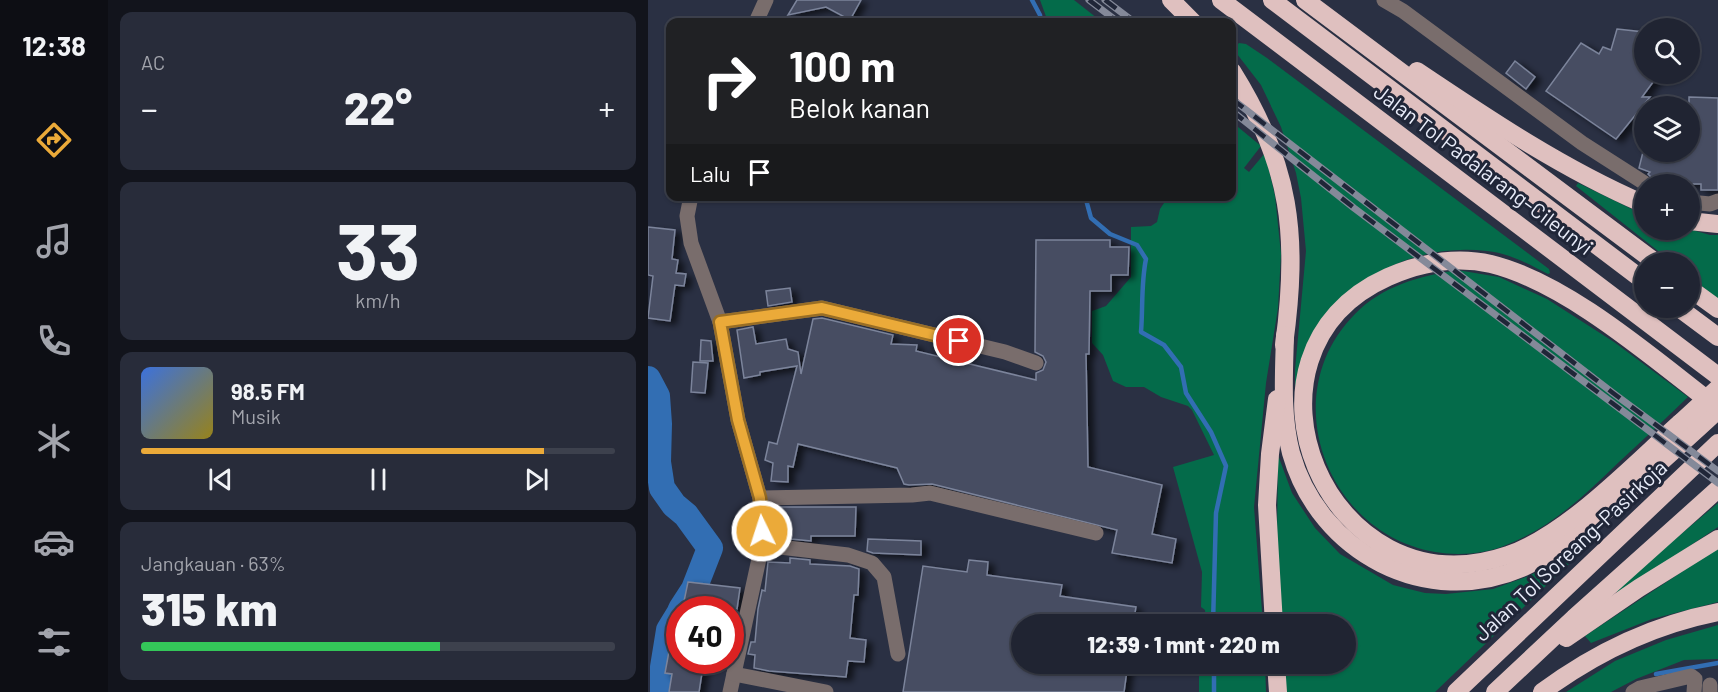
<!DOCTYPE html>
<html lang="id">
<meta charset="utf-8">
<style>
:root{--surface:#202432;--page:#282c3a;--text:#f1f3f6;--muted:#a2a4ac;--line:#3d414d;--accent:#ebaa39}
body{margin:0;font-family:Barlow,sans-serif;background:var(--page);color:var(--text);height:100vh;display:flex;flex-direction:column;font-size:22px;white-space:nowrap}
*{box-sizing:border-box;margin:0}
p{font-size:20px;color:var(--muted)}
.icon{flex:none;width:33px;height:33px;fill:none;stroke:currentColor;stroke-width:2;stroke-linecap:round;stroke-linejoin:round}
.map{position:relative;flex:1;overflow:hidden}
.drawer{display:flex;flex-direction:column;gap:12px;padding:12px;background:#12141c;width:540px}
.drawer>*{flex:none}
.guide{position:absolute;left:18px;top:18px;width:570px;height:183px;border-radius:12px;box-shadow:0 2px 4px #0004,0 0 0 2px var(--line);background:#202124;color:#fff;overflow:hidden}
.buttons{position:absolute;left:986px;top:18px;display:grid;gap:12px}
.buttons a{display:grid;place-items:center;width:66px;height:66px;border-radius:50%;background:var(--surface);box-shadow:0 2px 4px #0004,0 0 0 2px var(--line);font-size:30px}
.speed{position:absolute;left:18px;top:596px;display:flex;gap:12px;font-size:30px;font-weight:700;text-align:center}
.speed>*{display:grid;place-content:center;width:78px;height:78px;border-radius:50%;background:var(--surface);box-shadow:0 2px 4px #0004,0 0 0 2px var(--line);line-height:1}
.speed .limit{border:9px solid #d22;background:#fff;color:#111}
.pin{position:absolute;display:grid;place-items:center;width:51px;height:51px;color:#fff;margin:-26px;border:3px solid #fff;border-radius:50%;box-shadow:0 2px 6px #0007}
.me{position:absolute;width:66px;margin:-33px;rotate:356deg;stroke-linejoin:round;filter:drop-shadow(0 0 4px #0008)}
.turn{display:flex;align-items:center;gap:21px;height:126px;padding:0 24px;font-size:27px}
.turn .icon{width:78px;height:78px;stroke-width:2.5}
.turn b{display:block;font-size:42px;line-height:51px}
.then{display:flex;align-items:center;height:57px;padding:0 24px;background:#0003;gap:12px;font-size:22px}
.big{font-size:45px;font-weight:800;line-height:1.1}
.drawer .card{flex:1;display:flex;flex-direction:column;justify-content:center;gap:9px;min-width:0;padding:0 21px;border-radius:12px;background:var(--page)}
.drawer .dial{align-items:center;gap:0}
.dial b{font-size:78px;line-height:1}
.song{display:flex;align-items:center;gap:18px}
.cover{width:72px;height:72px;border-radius:9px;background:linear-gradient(135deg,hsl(220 70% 55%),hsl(50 70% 35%))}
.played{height:6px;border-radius:3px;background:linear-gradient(90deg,var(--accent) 85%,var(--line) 85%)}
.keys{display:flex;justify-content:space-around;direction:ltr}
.heat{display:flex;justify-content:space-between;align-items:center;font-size:33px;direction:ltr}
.charge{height:9px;border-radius:4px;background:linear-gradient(90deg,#34c759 63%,var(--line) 0)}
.trip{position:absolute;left:363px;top:614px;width:345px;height:60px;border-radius:30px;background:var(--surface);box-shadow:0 2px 4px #0004,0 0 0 2px var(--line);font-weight:800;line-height:60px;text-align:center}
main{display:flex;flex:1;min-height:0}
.menu{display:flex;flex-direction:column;width:108px;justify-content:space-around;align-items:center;background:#0d0e14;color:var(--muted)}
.menu .icon{width:42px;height:42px}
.menu .selected{color:var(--accent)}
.menu b{font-size:27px;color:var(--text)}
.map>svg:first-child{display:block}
.green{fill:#046b4a}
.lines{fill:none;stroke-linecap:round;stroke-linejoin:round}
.stream{stroke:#326eb3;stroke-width:4.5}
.river{stroke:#326eb3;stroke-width:26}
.building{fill:#464d62;stroke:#7c849b;stroke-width:1.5;filter:url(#shadow)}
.minor{stroke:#796d6c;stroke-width:15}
.highway{stroke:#dfc0bf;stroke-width:18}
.rail-casing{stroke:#848999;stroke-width:7}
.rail{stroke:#202638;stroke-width:4.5;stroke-dasharray:14;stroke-linecap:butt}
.highway-bridge{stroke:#dfc0bf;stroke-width:18}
.route-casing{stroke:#996e25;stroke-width:15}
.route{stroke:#ebaa39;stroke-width:10}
.labels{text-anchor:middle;stroke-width:6;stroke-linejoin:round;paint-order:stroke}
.street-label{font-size:21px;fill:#e9edfa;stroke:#202638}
</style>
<main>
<nav class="menu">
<b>12:38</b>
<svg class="icon selected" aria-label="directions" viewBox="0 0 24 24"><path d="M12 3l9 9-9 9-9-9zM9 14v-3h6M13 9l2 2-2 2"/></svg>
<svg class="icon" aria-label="music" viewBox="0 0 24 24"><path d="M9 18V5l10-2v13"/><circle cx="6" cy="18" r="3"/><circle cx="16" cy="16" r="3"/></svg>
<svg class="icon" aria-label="phone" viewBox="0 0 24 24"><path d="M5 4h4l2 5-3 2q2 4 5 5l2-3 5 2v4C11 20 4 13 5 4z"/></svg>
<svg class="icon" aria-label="climate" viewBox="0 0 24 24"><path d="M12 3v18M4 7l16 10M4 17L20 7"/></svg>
<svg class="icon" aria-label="car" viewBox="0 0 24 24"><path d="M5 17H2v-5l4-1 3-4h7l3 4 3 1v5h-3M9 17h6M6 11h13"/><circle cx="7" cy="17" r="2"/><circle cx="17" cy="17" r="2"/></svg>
<svg class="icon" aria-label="filters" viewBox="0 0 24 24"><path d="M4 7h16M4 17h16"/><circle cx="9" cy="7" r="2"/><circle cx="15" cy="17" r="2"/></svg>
</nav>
<section class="drawer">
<div class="card"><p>AC</p>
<div class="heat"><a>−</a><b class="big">22°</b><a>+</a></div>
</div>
<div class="card dial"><b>33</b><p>km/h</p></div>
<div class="card">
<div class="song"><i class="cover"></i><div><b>98.5 FM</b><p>Musik</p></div></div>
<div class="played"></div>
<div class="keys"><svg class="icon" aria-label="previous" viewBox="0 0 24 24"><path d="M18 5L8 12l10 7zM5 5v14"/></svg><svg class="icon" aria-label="pause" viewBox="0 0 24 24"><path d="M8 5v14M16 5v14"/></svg><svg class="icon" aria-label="next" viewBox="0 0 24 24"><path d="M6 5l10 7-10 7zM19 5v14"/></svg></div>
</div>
<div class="card"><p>Jangkauan · 63%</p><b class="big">315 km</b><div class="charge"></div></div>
</section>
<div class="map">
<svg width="1070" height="692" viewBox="0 0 1070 692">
<defs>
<filter id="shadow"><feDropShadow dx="6" dy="3.5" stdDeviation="3" flood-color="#0009"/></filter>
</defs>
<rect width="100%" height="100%" fill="#2a3043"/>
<!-- green -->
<g class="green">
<path d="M392 0H426L454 22H400Z"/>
<path d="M591 43 598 44 619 58 901 269 902 273 900 274C881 264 860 253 839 251 752 240 662 298 649 388L647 385V370L658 251 653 198 648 173 633 127 613 85 589 54 587 47Z"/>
<path d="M584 122 613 146 596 168 601 172 617 153 627 196 633 254 630 308 618 383 606 507 615 624H558L557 610 553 607 554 572 525 467 566 455 544 410 540 406 513 397 496 387H478L465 381 455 355 444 343V311L458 306 483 277V227L503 226 509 222 512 209 516 203 526 197 584 196Z"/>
<path d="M930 183 996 215V230L1041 229 1062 235H1070V299L1041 276V262H1024L928 186Z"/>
<path d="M809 270 851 277 899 299 966 342 1040 397C1017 419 994 441 971 462 937 495 903 528 858 545 837 554 810 556 787 552 677 533 627 394 707 314 734 286 772 276 809 270Z"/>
<path d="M630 455 644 493 667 528 692 554 745 585 777 593 798 594 845 589 881 576 917 556 949 530H952L950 536 787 692H638L637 663H698V624H634L629 538Z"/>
<path d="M1070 503V527L971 593 969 592V588Z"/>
<path d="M1070 548V602L1004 619 943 643 937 636Z"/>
<path d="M1070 625V659L1036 660 988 679 963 692H918L967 661 1018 640Z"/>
<path d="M551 663H617L618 692H551Z"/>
</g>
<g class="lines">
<!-- stream -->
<g class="stream">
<path d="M384 0 392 15 393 22"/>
<path d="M437 196 443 218 462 234 489 245 498 259C493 283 495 307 493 332L516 345 533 367 538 393 563 432 578 466 568 513 565 624"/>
<path d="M566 663V692"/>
<path d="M1008 674 1070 663"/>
</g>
<!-- river -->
<g class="river">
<path d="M0 379 9 396 11 424 10 462 14 488 26 505 38 515 62 548 46 589 33 609"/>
<path d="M15 692V667L21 630 32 612"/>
</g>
</g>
<!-- building -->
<g class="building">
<path d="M149 0H213L202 20 178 7 140 15Z"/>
<path d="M969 29 996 32V74H1011L994 97H1002L968 139 898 91 933 43 951 54 955 47 963 50Z"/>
<path d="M867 61 887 77 878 89 858 73Z"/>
<path d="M1041 97 1070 98V190H1053V184H1010L1000 174 1002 172 991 168 995 152H1041Z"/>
<path d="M0 227 27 230 24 259 30 260 28 273 38 274 36 286 27 285 22 321 0 318 5 276 0 275Z"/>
<path d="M388 240H462V247H481L480 275H463V291H442L441 354H438L440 467 514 485 504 534 528 539 524 563 464 553 469 530 284 484 261 485 256 484 249 468 150 444 145 467 140 466V482L123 481 125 463 117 460 121 442 129 444 149 366 112 372V375L96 378 89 330 105 327 108 344 138 339 140 349 150 352 153 374 165 319 174 318 245 335 243 344 269 345 268 351 388 380V373L395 370 398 362 395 356 387 352Z"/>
<path d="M142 288 144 302 120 306 118 291Z"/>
<path d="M53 340 63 341 65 361H52Z"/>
<path d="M45 362 60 363 57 393 43 392Z"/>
<path d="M131 507H208L207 536H163V541L143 539V536H131Z"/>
<path d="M220 539 273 541V555L225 553 219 551Z"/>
<path d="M142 558 162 560V564L202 566 211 569 210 595H206L202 638 218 640 216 662 200 661 198 677 121 671 106 668 107 655 100 654 103 642H107L110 609 114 590 117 591 120 562 142 563Z"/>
<path d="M321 560 340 562 339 575 414 585 412 596 488 607 485 624H374V663H480L476 692H255L275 566 319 572Z"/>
<path d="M40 582 92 588 89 609H56L35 606Z"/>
<path d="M22 646 32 648V660H56L51 692H21L24 674 17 673Z"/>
</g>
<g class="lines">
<!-- minor -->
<g class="minor">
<path d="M736 0 755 11 934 143 998 184"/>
<path d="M108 22 118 0"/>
<path d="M43 196 39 216 43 243 72 322 90 420 112 498 114 518V545L82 692"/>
<path d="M1041 202 1062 204 1070 201"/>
<path d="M72 322 174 308 357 352 388 363"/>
<path d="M112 498 264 495 282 493 448 533"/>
<path d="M114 545 200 555 224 563 236 577 250 654"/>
<path d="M86 674 178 692"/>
<path d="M985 692 992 688 1043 676 1047 679 1046 692"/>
<path d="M1062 692V685"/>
</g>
<!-- highway -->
<g class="highway">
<path d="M523 0 545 22"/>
<path d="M573 0 1070 376"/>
<path d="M624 0 996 281"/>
<path d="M657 0 1007 262"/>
<path d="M584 71C643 165 651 236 636 345"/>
<path d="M769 71C842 120 915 169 996 204"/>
<path d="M1041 221 1070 224"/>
<path d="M1041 288 1070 309"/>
<path d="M1031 308 1070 337"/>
<path d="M637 335C636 374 633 414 643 453 671 553 779 610 876 567 918 548 952 516 986 486 1014 461 1042 436 1070 410"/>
<path d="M1032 423C985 465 919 535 860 555 679 617 570 353 740 277 772 263 808 256 843 264 920 283 1007 360 1070 408"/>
<path d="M626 624 619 505 622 454 629 399"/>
<path d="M918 638 991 588 1070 539"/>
<path d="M628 663 630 692"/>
<path d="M808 692 1070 443"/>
<path d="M847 692 926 618 1070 489"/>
<path d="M894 692C948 652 1004 625 1070 612"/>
</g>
<!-- rail casing -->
<g class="rail-casing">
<g id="rail">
<path d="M441 0 470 22"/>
<path d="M457 0 486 22"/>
<path d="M584 99 965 393 1070 471"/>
<path d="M584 111 706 208 1070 483"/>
</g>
</g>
<!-- rail -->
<use href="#rail" class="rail"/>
<!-- highway-bridge -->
<path class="highway-bridge" d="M1032 423 1070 388"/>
</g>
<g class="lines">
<!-- route casing -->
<g class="route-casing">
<path id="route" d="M114 531 112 498 90 420 72 322 174 308 311 341"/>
</g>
<!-- route -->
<use href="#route" class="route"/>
</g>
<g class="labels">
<!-- street labels -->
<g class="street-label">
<text transform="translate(835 170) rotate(37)" y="7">Jalan Tol Padalarang–Cileunyi</text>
<text transform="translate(923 551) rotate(-43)" y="7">Jalan Tol Soreang–Pasirkoja</text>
</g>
</g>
</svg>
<div class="buttons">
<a><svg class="icon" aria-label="search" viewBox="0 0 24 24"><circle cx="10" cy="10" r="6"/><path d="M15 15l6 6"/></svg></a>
<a><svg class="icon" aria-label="layers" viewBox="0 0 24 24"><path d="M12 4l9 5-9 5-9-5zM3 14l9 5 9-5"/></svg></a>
<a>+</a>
<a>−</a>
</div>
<div class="speed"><div class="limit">40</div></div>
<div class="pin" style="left:311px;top:341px;background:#d93025"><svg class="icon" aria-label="arrive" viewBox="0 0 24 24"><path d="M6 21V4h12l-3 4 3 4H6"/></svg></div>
<svg class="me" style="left:114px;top:531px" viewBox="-20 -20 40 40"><circle r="17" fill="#ebaa39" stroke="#fff" stroke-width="3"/><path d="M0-11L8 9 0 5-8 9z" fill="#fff"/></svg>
<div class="trip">12:39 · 1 mnt · 220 m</div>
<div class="guide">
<div class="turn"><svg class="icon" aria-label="right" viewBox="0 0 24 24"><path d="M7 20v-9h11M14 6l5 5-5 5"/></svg><div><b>100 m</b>Belok kanan</div></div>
<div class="then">Lalu<svg class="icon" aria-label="arrive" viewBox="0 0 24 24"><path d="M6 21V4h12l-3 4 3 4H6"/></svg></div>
</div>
</div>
</main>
